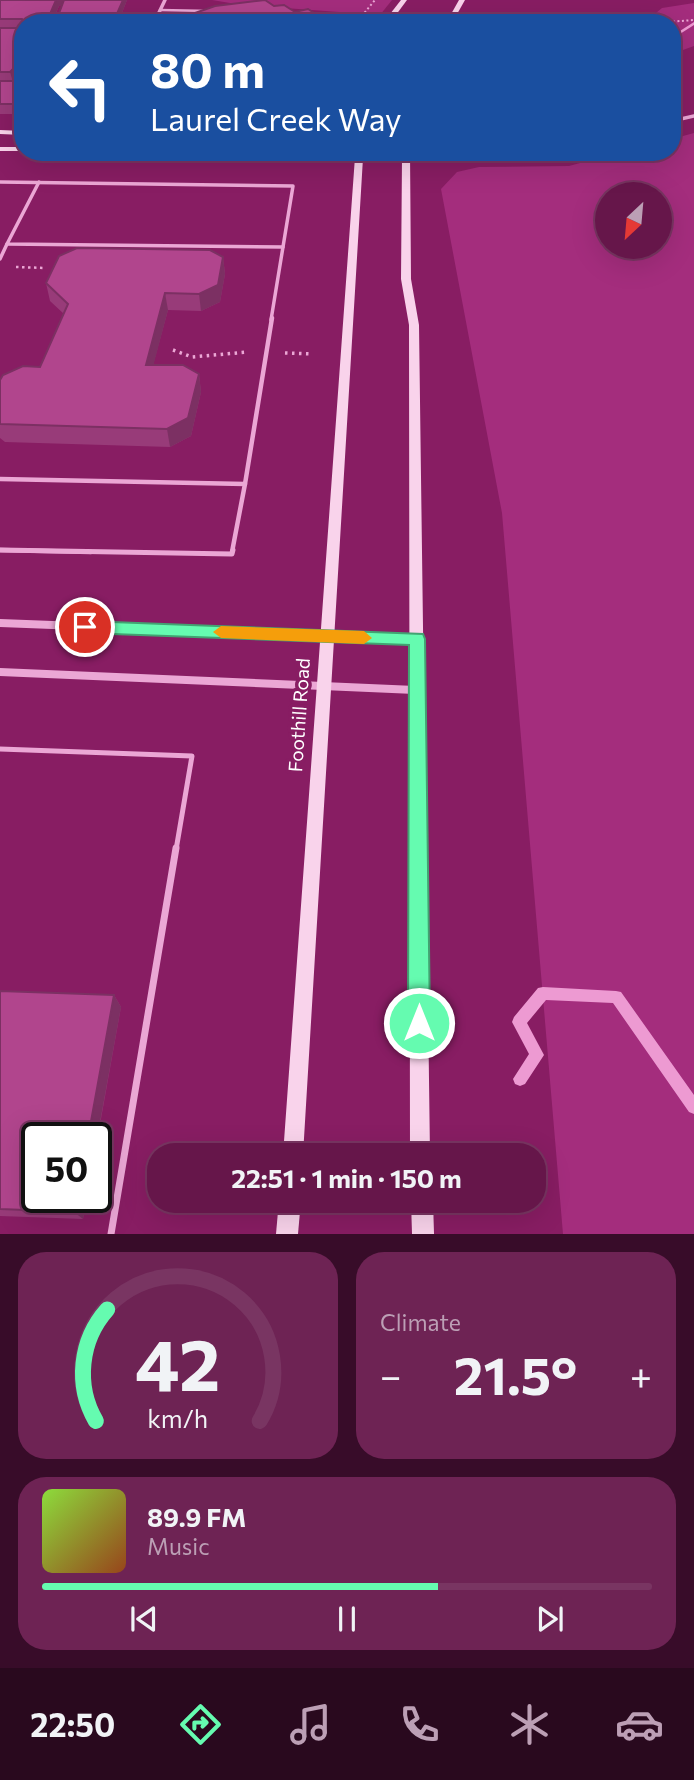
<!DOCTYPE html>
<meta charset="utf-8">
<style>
:root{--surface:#66164a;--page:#6e2354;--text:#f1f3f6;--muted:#bc9fb5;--line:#793562;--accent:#65fbb0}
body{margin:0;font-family:Commissioner,sans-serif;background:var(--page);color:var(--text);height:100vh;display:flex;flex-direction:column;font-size:26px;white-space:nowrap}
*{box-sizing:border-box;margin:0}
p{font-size:23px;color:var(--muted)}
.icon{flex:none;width:38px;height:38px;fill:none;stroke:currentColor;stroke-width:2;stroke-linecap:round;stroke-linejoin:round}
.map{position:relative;height:1234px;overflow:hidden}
.side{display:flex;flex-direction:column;gap:18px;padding:18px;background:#380c29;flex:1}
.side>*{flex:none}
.guide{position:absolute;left:14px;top:14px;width:667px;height:147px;border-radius:28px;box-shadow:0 7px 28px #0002,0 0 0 2px var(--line);background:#1a4fa0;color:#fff;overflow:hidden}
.needle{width:46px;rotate:206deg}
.tools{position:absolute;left:595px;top:182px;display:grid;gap:14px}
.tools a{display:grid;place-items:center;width:77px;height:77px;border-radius:50%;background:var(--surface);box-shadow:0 7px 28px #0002,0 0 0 2px var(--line);font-size:35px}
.speed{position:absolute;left:21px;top:1122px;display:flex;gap:14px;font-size:35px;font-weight:700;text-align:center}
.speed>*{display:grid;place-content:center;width:91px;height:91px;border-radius:50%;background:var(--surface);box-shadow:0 7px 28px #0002,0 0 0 2px var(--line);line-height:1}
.speed .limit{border:4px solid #111;border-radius:10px;background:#fff;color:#111}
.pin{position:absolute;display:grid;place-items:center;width:60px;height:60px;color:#fff;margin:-30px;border:4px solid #fff;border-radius:50%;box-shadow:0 2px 7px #0007}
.me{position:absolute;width:77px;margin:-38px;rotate:0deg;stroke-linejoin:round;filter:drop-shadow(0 0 5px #0008)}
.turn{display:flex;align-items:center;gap:24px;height:147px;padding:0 21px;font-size:32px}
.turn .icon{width:91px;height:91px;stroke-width:2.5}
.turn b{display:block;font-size:49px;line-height:60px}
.big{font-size:52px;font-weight:700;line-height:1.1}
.side .tile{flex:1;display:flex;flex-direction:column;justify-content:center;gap:10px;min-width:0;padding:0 24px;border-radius:28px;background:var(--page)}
.side .dial{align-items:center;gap:0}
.dial svg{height:182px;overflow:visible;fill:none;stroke:var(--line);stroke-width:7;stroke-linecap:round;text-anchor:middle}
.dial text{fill:var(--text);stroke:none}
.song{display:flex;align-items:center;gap:21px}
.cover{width:84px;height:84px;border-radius:10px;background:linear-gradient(135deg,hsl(90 70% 55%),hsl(20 70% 35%))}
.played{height:7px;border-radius:4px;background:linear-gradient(90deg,var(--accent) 65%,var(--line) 65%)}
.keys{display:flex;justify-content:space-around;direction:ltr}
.heat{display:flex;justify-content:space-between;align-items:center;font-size:38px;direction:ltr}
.side .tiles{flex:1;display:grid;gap:18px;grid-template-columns:1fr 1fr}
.tile:last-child{grid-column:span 2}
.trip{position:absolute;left:147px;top:1143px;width:399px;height:70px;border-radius:28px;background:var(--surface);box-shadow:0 7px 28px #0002,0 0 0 2px var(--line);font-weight:700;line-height:70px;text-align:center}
.menu{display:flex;height:112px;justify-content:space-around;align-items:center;background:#29091e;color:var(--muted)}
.menu .icon{width:49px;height:49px}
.menu .current{color:var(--accent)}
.menu b{font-size:32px;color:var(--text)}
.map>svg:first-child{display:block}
.green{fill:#a42d7d;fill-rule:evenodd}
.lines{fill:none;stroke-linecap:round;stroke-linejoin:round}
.stream{fill:#ed9ad2;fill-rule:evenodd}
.path-far2{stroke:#eba7d5;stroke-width:2;stroke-dasharray:2 2.5;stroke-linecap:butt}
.path-far1{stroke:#eba7d5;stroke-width:2.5;stroke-dasharray:2.5 3.5;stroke-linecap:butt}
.path{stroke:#eba7d5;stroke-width:3.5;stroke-dasharray:2.5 4.5;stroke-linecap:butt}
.lane-far4{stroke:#eba7d5;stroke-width:2.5}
.lane-far3{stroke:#eba7d5;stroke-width:3.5}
.lane-far2{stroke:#eba7d5;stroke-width:4.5}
.lane-far1{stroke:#eba7d5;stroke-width:5}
.lane{stroke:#eba7d5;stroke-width:7}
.street-far2{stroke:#eba7d5;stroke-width:3.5}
.street-far1{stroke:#eba7d5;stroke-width:4.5}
.street{stroke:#eba7d5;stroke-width:8}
.secondary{fill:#f9d3eb;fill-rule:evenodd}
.wall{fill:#983b79;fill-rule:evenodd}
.shaded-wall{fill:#7c3063}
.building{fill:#b1458d;stroke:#7c3063;stroke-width:2}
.route{fill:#65fbb0;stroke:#42a372;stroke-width:2}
.slow{fill:#f59e0b}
.labels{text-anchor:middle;stroke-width:7;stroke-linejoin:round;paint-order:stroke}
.street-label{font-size:19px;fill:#fff;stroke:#881d63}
</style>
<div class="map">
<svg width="694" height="1234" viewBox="0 0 694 1234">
<rect width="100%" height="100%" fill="#881d63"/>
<!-- green -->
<g class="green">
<path d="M212 0H392L380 15 242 5Z"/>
<path d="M694 3V46L672 54V23H644L662 8Z"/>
<path d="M694 133V1234H563L502 513 441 189 457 172 479 167 569 166 621 152H672V139ZM607 194H660V247H607Z"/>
</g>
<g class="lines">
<!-- stream -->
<g class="stream">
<path d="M694 22V25L672 39V36Z"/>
<path d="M543 987 616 991 621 992 694 1095V1114L689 1112 613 1003 546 1000 527 1023 544 1055 525 1084 520 1086 515 1084 513 1079 529 1054 512 1022 514 1017 538 988Z"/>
</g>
<!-- path-far2 -->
<g class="path-far2">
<path d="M475 15 508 23"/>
<path d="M321 18 333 23"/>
<path d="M337 23 357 21"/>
<path d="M356 23 375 0"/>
<path d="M655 23 694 20"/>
</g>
<!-- path-far1 -->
<path class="path-far1" d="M16 267 45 268"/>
<!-- path -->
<g class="path">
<path d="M173 350 192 357 248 352"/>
<path d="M285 353 312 354"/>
</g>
<!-- lane-far4 -->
<path class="lane-far4" d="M160 10 210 11"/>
<!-- lane-far3 -->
<g class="lane-far3">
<path d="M0 182 293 186 271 320"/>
<path d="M39 182 7 244 283 247"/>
<path d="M0 259 7 244"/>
</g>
<!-- lane-far2 -->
<g class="lane-far2">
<path d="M0 479 245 484 272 318"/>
<path d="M0 550 91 552"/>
<path d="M232 552 245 484"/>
</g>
<!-- lane-far1 -->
<g class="lane-far1">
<path d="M0 550 232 554 233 550"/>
<path d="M0 749 192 756 176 850"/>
</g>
<!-- lane -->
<path class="lane" d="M111 1234 176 848"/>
<!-- street-far2 -->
<g class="street-far2">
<path d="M154 23 165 0"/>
<path d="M672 121 694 116"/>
</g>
<!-- street-far1 -->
<path class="street-far1" d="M406 156 549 155 558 152"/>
<!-- street -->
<g class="street">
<path d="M0 623 417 639"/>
<path d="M0 672 415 690"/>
</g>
<!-- secondary -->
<g class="secondary">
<path d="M401 0H407L390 23H383Z"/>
<path d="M459 0H465L452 23H446Z"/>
<path d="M0 130 23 131V135L0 134Z"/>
<rect x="0" y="147" width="23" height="4"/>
<path d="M197 152H410L411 279 419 325 430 1155H410L409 325 401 279 402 158H363L303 1155H283L355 157 201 154Z"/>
<path d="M279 1200H301L298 1234H276Z"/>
<path d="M411 1200H433L434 1234H412Z"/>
</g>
</g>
<!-- wall -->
<g class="wall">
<path d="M0 0H127L118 23H23V114H0ZM62 5 58 16 54 18 59 6Z"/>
<path d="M223 257 225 274 220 302 201 311 168 310 153 365 199 374 201 392 191 436 170 447 5 442 0 438V380L40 367 64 314 50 301 46 283Z"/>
<path d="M0 991 114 995 121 1007 83 1219 0 1216Z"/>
</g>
<!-- shaded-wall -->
<g class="shaded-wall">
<path d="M56 0H63L64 5 59 6 52 22 50 14Z"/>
<path d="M123 0H127L118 23H113Z"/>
<path d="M20 62 22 71 13 82 10 72Z"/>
<path d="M223 257 225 274 220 302 201 311 199 294Z"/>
<path d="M165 293 168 310 149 382 146 365Z"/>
<path d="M199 374 201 392 191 436 170 447 167 429Z"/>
<path d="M114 995 121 1007 96 1144V1138H88Z"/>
<path d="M77 1197H87L83 1219 74 1212Z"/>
</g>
<!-- building -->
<g class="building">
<path d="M0 0H56L50 14 53 18 58 16 64 0H123L113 23H25L22 19H0Z"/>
<path d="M265 0 274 6 284 5 295 12 308 9 330 23H178L175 20 215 6Z"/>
<path d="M23 25V63L20 62 10 72H0V28H21Z"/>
<path d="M23 68V104H0V81H14Z"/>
<path d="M77 248 210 250 223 257 218 285 199 294 165 293 146 365H183L199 374 188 418 167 429 0 424V380L3 375 23 366 40 367 68 304 46 283 59 256Z"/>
<path d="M0 991 114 995 88 1138H37V1197H77L74 1212 0 1209Z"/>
</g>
<!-- route -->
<path class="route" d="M85 621 423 634 425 639 430 1023 426 1031 419 1034 411 1031 408 1023 409 645 85 633 76 627Z"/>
<!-- slow -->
<path class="slow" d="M221 626 364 631 372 638 364 644 221 638 213 632Z"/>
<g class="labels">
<!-- street labels -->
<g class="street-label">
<text transform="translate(299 715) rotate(-86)" y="7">Foothill Road</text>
</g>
</g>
</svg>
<div class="tools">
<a><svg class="needle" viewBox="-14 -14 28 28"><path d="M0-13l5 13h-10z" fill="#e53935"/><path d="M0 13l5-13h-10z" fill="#bc9fb5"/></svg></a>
</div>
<div class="speed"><div class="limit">50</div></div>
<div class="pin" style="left:85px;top:627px;background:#d93025"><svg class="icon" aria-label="arrive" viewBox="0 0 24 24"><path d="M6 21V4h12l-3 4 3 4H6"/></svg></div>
<svg class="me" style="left:419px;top:1023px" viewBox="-20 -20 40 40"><circle r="17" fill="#65fbb0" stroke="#fff" stroke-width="3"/><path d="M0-11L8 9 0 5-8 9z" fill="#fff"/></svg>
<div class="trip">22:51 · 1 min · 150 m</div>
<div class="guide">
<div class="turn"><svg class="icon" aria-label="left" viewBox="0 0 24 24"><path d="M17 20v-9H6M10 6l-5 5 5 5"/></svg><div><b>80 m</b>Laurel Creek Way</div></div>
</div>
</div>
<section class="side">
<div class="tiles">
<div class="tile dial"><svg viewBox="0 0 100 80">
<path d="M14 69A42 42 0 1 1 86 69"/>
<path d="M14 69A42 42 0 0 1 19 20" stroke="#65fbb0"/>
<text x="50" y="56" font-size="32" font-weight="700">42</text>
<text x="50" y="72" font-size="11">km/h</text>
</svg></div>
<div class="tile"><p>Climate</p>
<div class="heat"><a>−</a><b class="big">21.5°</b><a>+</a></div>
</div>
<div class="tile">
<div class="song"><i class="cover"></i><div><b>89.9 FM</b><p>Music</p></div></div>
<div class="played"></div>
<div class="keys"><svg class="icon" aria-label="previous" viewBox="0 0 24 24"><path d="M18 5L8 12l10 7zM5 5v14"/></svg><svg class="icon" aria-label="pause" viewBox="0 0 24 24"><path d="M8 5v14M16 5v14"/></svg><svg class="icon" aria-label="next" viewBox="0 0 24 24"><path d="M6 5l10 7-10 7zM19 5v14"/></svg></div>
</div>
</div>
</section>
<nav class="menu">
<b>22:50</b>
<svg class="icon current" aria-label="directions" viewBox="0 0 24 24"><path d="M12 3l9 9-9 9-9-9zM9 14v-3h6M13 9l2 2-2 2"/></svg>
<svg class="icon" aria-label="music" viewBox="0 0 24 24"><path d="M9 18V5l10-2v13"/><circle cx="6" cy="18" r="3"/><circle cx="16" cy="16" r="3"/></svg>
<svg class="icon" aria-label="phone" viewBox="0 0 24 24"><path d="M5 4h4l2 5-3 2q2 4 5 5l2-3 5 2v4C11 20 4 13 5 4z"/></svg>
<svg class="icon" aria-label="climate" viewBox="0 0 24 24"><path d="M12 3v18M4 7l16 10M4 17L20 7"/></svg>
<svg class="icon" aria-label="car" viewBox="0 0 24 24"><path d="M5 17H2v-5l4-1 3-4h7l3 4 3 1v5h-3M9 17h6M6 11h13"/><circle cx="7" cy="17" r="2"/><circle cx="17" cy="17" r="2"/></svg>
</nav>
